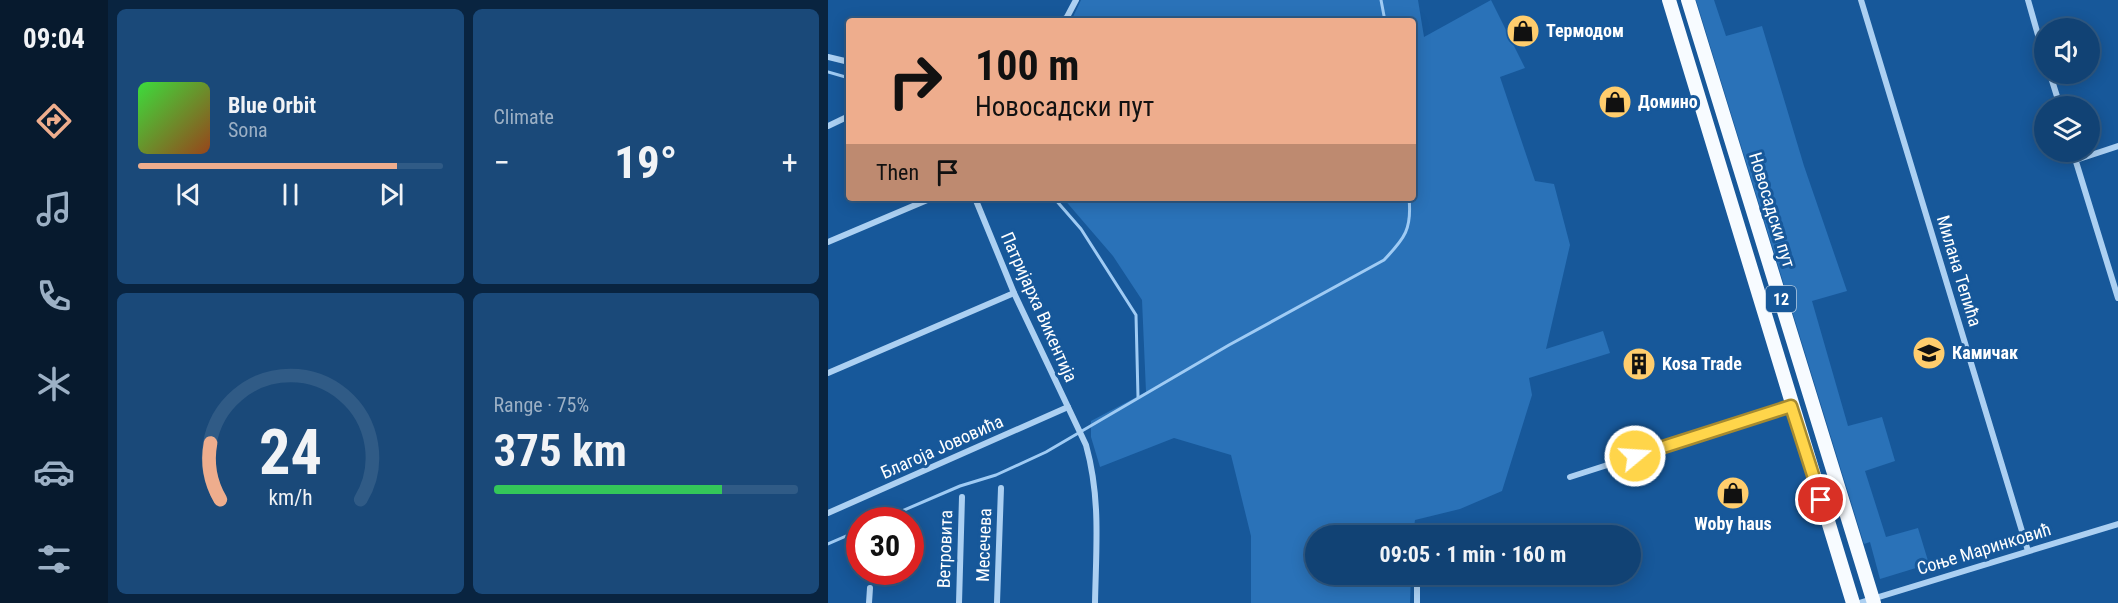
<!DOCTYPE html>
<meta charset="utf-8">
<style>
:root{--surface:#114274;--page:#1a4979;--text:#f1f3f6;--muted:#9cb0c5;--line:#305b86;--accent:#eead8d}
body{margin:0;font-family:"Roboto Condensed",sans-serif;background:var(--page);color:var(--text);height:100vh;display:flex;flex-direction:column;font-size:22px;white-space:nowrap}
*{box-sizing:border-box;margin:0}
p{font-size:20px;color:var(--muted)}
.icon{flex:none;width:33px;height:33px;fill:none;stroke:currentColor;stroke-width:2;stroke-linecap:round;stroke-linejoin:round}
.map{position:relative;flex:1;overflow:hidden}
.drawer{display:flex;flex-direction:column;gap:9px;padding:9px;background:#092440;width:720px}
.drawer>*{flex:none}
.top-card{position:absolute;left:18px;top:18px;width:570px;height:183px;border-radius:6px;box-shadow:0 3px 15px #0003,0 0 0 2px var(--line);background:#eead8d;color:#111;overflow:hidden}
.controls{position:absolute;left:1206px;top:18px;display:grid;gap:12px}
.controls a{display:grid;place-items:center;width:66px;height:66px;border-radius:50%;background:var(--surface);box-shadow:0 3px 15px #0003,0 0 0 2px var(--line);font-size:30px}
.speed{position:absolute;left:18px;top:507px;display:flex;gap:12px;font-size:30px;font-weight:700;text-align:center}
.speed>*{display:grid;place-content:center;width:78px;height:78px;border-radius:50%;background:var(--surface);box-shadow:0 3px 15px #0003,0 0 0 2px var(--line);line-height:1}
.speed .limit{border:9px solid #d22;background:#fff;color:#111}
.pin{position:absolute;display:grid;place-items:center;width:51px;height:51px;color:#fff;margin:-26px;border:3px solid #fff;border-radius:50%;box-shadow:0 2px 6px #0007}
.me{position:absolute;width:66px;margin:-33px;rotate:72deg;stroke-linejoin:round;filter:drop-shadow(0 0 4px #0008)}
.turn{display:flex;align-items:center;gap:21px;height:126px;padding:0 30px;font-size:27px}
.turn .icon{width:78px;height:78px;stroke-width:2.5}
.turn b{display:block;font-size:42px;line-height:51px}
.then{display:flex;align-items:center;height:57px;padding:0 30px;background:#0003;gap:12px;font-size:22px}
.big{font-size:45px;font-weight:700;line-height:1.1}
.drawer .widget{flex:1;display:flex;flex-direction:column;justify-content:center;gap:9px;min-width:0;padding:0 21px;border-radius:9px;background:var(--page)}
.drawer .dial{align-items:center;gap:0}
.dial svg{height:156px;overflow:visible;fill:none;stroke:var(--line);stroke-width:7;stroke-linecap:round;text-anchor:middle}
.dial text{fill:var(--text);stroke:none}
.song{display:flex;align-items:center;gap:18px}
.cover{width:72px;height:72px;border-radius:9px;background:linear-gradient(135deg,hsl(120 70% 55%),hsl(20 70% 35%))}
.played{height:6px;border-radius:3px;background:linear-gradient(90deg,var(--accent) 85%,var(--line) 85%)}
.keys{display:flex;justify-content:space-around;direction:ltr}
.heat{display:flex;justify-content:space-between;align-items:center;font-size:33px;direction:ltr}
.charge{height:9px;border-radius:4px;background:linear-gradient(90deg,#34c759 75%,var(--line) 0)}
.drawer .tiles{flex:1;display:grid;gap:9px;grid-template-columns:repeat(2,1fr)}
.trip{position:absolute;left:477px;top:525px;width:336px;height:60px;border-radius:30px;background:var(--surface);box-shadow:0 3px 15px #0003,0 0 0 2px var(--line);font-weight:700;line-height:60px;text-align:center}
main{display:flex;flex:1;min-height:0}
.dock{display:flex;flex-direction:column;width:108px;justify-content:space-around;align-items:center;background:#071a2e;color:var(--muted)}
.dock .icon{width:42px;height:42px}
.dock .active{color:var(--accent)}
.dock b{font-size:27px;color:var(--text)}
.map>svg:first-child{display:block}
.green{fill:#2a72b8}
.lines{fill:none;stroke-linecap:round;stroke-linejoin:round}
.stream{stroke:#9fcbf4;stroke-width:3}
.street{stroke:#acd0f2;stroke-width:6}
.primary{stroke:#f7fbff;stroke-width:14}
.route-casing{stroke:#a68a30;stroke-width:15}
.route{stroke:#ffd54a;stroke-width:10}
.labels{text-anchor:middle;stroke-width:6;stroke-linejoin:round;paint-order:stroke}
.shield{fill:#17589a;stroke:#b9cde1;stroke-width:1.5}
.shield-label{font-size:16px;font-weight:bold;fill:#fff}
.poi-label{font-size:18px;font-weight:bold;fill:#fff;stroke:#17589a;text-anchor:start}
.street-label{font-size:18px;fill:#fff;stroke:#17589a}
</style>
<main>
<nav class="dock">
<b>09:04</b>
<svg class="icon active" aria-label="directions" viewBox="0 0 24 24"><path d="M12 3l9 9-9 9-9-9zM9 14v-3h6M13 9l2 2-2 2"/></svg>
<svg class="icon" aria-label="music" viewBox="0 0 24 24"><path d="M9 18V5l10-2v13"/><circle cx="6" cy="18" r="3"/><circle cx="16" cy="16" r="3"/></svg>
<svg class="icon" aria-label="phone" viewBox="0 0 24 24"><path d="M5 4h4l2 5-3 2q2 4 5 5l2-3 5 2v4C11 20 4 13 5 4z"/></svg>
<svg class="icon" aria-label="climate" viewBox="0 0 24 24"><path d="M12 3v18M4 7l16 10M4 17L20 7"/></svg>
<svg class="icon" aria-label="car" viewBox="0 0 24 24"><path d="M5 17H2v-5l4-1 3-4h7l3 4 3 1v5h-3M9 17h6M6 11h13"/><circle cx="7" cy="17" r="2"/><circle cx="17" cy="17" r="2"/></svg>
<svg class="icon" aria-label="filters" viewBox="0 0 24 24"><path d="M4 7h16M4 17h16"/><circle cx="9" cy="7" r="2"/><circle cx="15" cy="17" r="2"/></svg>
</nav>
<section class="drawer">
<div class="tiles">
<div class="widget">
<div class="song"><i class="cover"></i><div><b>Blue Orbit</b><p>Sona</p></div></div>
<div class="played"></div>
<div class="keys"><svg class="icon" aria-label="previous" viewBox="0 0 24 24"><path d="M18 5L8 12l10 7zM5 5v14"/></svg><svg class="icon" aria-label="pause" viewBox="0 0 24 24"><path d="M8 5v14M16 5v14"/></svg><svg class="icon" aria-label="next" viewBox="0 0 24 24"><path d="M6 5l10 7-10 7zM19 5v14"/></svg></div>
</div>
<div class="widget"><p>Climate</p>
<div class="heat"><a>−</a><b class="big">19°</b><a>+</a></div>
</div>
<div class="widget dial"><svg viewBox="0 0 100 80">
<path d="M14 69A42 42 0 1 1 86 69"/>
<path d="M14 69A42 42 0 0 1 9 40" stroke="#eead8d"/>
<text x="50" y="56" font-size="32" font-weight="700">24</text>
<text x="50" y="72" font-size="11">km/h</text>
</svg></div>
<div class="widget"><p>Range · 75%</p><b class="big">375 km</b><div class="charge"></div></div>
</div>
</section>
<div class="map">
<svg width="1290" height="603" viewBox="0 0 1290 603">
<rect width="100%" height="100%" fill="#17589a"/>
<!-- green -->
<g class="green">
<path d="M253 0H590L596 37 663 0 697 68 672 77 707 181 726 184 742 245 718 349 775 331 782 353 701 378 704 395 674 491 632 509 587 520 585 535 488 536V574L583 575 582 603H423V536L403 455 346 438 272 467 263 437V421L318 392 314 300 285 256 235 198H585V21H243Z"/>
<path d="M868 0H886L898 36 934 26 976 166 1019 291 984 301 1020 426 1054 417 1067 461 1037 471 1058 537 1090 528 1101 564 1052 579 1042 542 1036 544Z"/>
</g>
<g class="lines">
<!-- stream -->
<g class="stream">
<path d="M553 0 557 21"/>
<path d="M0 72 21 78"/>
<path d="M226 198 253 229 308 315 310 397"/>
<path d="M53 520 132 486 168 475 218 452 401 345 556 260C577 238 584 229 581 198"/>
<path d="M0 544 32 530"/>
</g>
<!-- street -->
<g class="street">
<path d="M1033 0 1200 551"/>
<path d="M1200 0 1216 56"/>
<path d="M234 21 239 17 248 0"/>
<path d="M0 57 21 62"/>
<path d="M1222 74 1232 106"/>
<path d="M0 126 21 116"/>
<path d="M1245 152 1290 298"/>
<path d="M1248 160 1290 146"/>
<path d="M147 198 186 293 258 445C273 499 268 548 267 603"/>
<path d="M0 242 104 198"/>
<path d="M0 373 186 293"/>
<path d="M742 477 963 406"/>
<path d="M0 513 240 407"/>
<path d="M589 580V603"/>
<path d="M41 603 42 588"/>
<path d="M131 603 134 497"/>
<path d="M169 603 173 488"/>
<path d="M1031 603 1290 524"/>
</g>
<!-- primary -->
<g class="primary">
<path d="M841 0 1025 603"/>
<path d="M860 0 1046 603"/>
</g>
</g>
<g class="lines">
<!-- route casing -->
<g class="route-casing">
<path id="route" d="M807 456 963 406 993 500"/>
</g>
<!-- route -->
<use href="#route" class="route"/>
</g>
<!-- icons -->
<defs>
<g id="shop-disc" transform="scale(1.725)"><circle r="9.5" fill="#ffcd6d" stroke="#17589a"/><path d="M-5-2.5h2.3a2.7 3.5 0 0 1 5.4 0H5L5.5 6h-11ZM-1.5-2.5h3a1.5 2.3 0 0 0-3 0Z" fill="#111"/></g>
<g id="school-disc" transform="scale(1.725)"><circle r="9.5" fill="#ffcd6d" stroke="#17589a"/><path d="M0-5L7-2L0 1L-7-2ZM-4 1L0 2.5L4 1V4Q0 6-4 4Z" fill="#111"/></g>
<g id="building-disc" transform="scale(1.725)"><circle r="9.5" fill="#ffcd6d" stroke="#17589a"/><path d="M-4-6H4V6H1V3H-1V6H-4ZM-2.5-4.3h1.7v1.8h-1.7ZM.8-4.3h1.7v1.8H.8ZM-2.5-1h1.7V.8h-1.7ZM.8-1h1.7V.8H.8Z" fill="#111"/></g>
</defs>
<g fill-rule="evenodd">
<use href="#shop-disc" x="695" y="31"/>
<use href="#shop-disc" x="787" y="102"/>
<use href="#school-disc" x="1101" y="353"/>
<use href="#building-disc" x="811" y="364"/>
<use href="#shop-disc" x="905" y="493"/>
</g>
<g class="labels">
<!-- shield labels -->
<rect class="shield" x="938" y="286" width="30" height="26" rx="4.5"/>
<g class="shield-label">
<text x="953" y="305">12</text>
</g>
<!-- poi labels -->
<g class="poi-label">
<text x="718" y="37">Термодом</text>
<text x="810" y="108">Домино</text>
<text x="1124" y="359">Камичак</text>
<text x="834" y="370">Kosa Trade</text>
<text x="905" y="530" text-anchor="middle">Woby haus</text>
</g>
<!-- street labels -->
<g class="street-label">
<text transform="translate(944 210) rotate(73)" y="6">Новосадски пут</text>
<text transform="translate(1131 271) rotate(73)" y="6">Милана Тепића</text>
<text transform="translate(211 307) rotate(66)" y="6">Патријарха Викентија</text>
<text transform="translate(114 447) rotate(-24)" y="6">Благоја Јововића</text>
<text transform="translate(156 545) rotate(-88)" y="6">Месечева</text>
<text transform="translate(117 549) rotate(-88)" y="6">Ветровита</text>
<text transform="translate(1156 549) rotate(-17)" y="6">Соње Маринковић</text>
</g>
</g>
</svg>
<div class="controls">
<a><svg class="icon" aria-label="sound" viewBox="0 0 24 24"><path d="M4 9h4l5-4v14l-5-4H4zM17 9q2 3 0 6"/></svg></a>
<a><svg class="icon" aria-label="layers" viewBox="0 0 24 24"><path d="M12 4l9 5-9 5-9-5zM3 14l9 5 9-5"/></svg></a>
</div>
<div class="speed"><div class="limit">30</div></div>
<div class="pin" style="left:993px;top:500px;background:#d93025"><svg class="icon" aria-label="arrive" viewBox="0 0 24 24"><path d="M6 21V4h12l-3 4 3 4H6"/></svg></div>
<svg class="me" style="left:807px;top:456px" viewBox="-20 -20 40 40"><circle r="17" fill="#ffd54a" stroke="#fff" stroke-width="3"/><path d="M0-11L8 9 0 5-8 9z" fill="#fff"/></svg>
<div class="trip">09:05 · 1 min · 160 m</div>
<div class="top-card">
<div class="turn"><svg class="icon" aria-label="right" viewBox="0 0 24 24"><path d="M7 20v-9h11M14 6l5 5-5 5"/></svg><div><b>100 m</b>Новосадски пут</div></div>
<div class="then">Then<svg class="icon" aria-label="arrive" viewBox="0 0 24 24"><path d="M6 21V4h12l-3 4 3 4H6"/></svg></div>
</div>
</div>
</main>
